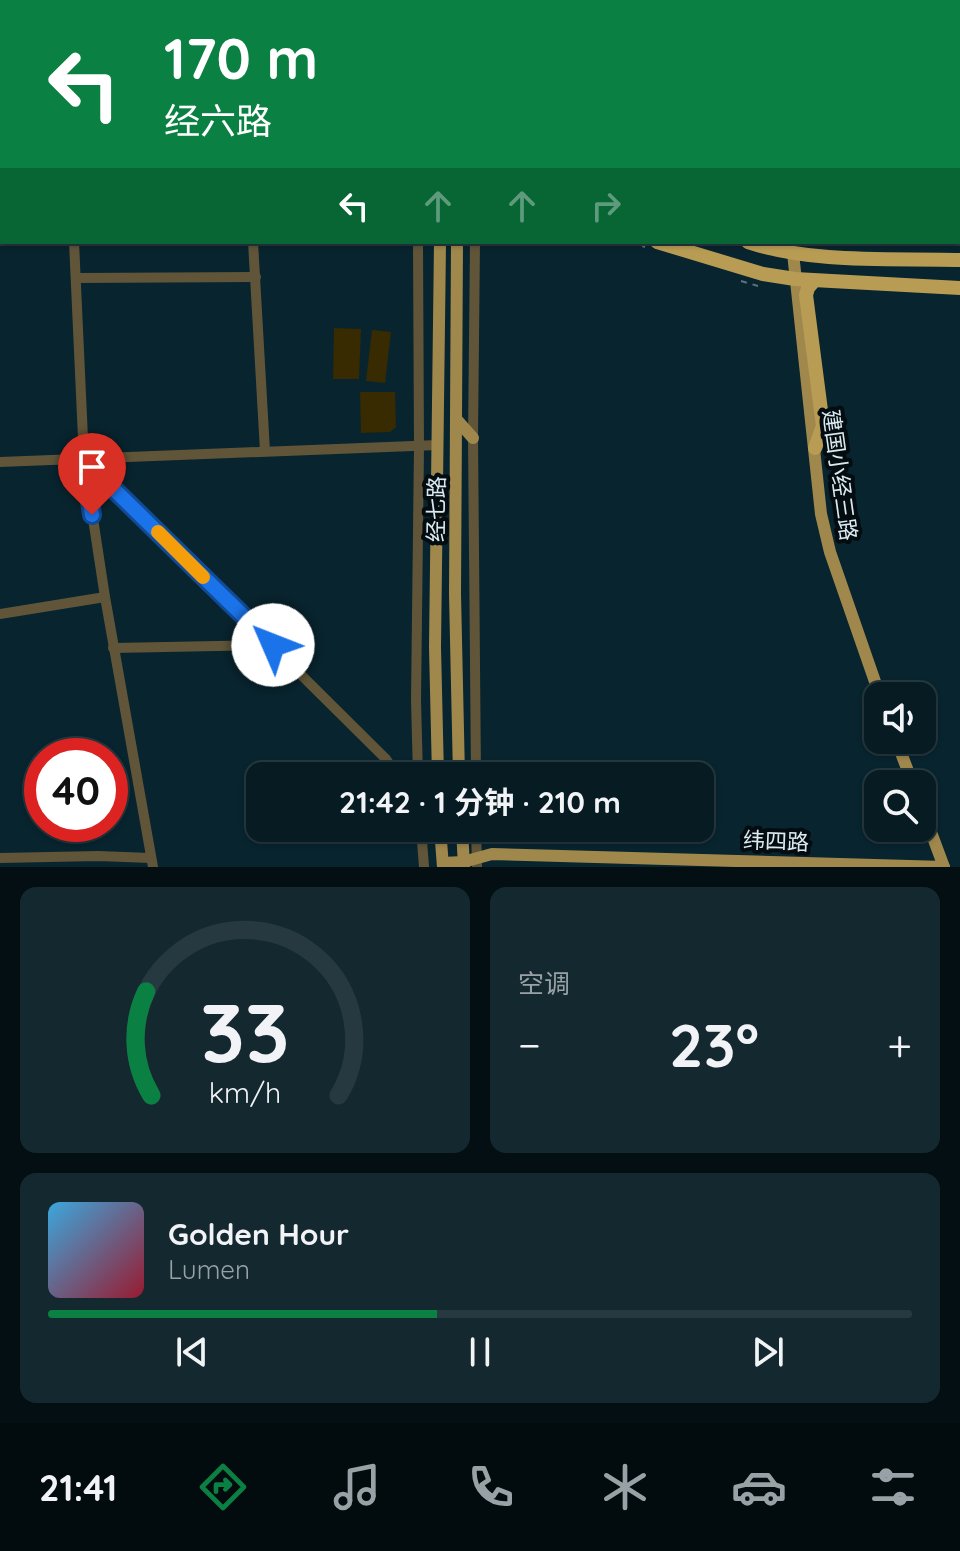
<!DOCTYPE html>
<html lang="zh">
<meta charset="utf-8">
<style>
:root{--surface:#061b22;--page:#14282f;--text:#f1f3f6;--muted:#98a1a5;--line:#273940;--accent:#0b8043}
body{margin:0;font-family:Quicksand,"Noto Sans SC",sans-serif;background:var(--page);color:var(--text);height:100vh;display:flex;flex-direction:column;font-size:30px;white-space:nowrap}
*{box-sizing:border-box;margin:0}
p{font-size:26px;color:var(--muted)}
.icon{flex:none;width:44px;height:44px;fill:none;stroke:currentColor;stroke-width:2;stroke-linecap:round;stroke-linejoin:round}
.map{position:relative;height:867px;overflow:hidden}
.sheet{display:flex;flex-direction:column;gap:20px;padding:20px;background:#030f13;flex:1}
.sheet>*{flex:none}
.top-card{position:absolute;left:0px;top:0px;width:960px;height:244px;box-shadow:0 2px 6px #0004,0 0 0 2px var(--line);background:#0b8043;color:#fff;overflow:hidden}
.controls{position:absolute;left:864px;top:682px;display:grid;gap:16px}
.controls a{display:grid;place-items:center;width:72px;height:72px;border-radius:16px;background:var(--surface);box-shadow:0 2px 6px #0004,0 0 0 2px var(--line);font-size:40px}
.speed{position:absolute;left:24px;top:738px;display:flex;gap:16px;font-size:40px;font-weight:700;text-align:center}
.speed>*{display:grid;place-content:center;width:104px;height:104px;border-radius:50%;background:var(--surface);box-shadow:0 2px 6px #0004,0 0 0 2px var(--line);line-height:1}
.speed .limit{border:12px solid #d22;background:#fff;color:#111}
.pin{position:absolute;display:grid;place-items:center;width:68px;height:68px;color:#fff;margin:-82px -34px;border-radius:50% 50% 50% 0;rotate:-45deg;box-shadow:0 0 8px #0007}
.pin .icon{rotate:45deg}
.me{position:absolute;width:88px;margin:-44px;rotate:314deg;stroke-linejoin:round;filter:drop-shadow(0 0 6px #0008)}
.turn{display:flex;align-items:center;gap:28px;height:168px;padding:0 32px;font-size:36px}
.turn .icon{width:104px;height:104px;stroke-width:2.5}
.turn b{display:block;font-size:56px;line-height:68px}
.lanes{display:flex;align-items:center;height:76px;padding:0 32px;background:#0003;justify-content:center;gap:40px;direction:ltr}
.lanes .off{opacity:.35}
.big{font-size:60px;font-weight:700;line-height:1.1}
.sheet .widget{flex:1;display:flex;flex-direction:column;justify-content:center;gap:12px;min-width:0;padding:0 28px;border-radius:16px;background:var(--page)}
.sheet .dial{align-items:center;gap:0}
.dial svg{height:208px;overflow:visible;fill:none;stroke:var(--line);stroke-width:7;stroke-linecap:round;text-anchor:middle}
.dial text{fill:var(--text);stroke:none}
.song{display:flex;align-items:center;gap:24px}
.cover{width:96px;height:96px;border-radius:12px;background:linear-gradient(135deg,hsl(200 70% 55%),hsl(350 70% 35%))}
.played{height:8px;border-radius:4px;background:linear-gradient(90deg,var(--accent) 45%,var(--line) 45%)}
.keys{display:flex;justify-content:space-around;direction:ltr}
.heat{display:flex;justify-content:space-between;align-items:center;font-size:44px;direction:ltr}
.sheet .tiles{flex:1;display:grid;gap:20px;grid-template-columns:1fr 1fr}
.widget:last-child{grid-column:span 2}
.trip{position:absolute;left:246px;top:762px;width:468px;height:80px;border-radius:16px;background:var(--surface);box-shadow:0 2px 6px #0004,0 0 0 2px var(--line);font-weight:700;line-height:80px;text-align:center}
.dock{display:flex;height:128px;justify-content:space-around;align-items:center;background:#020b0e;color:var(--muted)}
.dock .icon{width:56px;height:56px}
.dock .on{color:var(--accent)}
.dock b{font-size:36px;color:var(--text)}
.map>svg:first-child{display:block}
.green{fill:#382a01}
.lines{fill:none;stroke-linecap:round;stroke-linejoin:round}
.path{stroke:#5c737c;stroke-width:2;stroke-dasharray:6 6;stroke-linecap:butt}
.minor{stroke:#605539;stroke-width:10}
.major{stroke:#a0884d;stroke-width:12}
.highway{stroke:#b99c54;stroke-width:14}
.route-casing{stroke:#114b97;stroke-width:20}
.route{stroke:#1a73e8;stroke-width:14}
.slow{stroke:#f59e0b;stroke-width:14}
.labels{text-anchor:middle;stroke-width:8;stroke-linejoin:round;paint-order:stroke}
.street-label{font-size:22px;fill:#daeaf0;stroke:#030c10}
</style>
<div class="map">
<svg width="960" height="867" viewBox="0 0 960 867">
<rect width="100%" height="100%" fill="#08242e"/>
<!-- green -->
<g class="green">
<path d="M334 328 361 329 359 379H333Z"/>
<path d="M372 330 391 332 385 383 366 381Z"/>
<path d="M360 392H395L396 427 390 432 361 433Z"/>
</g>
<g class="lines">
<!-- path -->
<g class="path">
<path d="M238 0V2"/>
<path d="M631 242 645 247"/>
<path d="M813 242 960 245"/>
<path d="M741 281 758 286"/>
</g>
<!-- minor -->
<g class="minor">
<path d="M59 0V2"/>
<path d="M398 0V2"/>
<path d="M451 0V2"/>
<path d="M545 0 547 2"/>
<path d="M716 0 717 2"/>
<path d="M920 0 921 2"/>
<path d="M617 2 623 0"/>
<path d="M844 2 849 0"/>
<path d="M958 68H960"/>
<path d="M74 242 84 460 105 597 153 867"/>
<path d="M253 242 265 451"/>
<path d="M475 242 473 438 476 776"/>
<path d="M76 278 256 277"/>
<path d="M84 460 386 759 397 776"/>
<path d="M0 462 438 445"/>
<path d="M0 614 105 597"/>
<path d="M113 648 273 645"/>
<path d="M418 776 416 700 419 447 418 242"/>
<path d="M421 828 424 867"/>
<path d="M476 828 477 867"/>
<path d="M0 858 98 856 151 858"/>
</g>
<!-- major -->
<g class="major">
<path d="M419 0V2"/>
<path d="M438 0V2"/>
<path d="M457 242 455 594 459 776"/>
<path d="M793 253 821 514 830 552 880 696"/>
<path d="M457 420 473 438"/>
<path d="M896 740 913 784"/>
<path d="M438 776 435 647 440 242"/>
<path d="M922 808 944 867"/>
<path d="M440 828 443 867"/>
<path d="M462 828 464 867"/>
<path d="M443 863 463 862 492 854 944 867"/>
</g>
<!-- highway -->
<g class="highway">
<path d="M0 129H2"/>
<path d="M0 156H2"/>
<path d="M657 242 763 274 795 279 960 288"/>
<path d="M748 242C814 264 891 258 960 260"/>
<path d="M814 281 808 288 806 295 823 426 815 448"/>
</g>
</g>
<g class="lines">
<!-- route casing -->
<g class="route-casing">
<path id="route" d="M92 515 84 460 273 645"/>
</g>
<!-- route -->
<use href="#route" class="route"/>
<!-- slow -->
<path class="slow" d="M158 532 203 577"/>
</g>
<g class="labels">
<!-- street labels -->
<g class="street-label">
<text transform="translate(840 475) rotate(82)" y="8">建国小经三路</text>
<text transform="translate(436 509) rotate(-89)" y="8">经七路</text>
<text transform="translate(776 841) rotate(2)" y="8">纬四路</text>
</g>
</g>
</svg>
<div class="controls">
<a><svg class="icon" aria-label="sound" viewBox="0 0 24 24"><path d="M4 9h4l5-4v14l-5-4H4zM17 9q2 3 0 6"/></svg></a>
<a><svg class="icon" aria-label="search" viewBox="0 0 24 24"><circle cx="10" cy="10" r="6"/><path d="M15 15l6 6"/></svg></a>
</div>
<div class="speed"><div class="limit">40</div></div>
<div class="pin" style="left:92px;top:515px;background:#d93025"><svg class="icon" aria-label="arrive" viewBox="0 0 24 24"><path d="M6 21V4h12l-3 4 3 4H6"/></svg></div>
<svg class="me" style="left:273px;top:645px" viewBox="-20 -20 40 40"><circle r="19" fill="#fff"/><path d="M0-13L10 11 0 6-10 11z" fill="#1a73e8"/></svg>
<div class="trip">21:42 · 1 分钟 · 210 m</div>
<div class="top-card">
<div class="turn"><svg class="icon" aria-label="left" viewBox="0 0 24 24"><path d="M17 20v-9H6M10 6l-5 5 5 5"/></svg><div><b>170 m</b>经六路</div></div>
<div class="lanes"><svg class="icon" aria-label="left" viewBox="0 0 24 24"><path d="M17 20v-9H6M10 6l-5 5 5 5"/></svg><svg class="icon off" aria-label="ahead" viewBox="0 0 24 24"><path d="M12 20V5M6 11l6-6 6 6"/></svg><svg class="icon off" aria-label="ahead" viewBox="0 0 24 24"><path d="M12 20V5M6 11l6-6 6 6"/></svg><svg class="icon off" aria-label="right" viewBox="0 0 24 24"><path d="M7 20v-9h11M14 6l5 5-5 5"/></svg></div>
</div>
</div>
<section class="sheet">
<div class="tiles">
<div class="widget dial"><svg viewBox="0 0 100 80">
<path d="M14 69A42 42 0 1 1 86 69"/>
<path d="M14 69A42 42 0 0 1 12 29" stroke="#0b8043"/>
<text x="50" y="56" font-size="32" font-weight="700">33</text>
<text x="50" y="72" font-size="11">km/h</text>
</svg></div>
<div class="widget"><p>空调</p>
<div class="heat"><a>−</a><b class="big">23°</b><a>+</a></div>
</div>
<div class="widget">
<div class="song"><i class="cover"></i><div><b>Golden Hour</b><p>Lumen</p></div></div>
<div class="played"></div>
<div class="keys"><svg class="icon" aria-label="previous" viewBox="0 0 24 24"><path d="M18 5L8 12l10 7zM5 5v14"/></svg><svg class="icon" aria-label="pause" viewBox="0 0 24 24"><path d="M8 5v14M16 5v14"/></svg><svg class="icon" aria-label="next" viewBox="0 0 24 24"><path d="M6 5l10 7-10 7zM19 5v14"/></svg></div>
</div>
</div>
</section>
<nav class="dock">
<b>21:41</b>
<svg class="icon on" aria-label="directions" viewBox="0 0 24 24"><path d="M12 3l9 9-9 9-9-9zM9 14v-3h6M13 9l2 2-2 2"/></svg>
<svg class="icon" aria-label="music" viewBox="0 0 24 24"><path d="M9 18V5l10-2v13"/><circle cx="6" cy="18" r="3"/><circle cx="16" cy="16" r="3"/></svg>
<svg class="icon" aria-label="phone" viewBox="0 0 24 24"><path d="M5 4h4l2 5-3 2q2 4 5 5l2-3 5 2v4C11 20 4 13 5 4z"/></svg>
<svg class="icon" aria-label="climate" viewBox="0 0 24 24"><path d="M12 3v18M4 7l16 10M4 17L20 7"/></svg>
<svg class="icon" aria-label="car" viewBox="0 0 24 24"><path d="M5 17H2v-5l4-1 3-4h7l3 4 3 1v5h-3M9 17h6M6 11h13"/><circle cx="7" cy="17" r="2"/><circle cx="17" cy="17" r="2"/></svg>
<svg class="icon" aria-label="filters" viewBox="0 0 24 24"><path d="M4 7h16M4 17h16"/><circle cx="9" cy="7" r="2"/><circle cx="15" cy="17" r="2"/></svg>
</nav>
